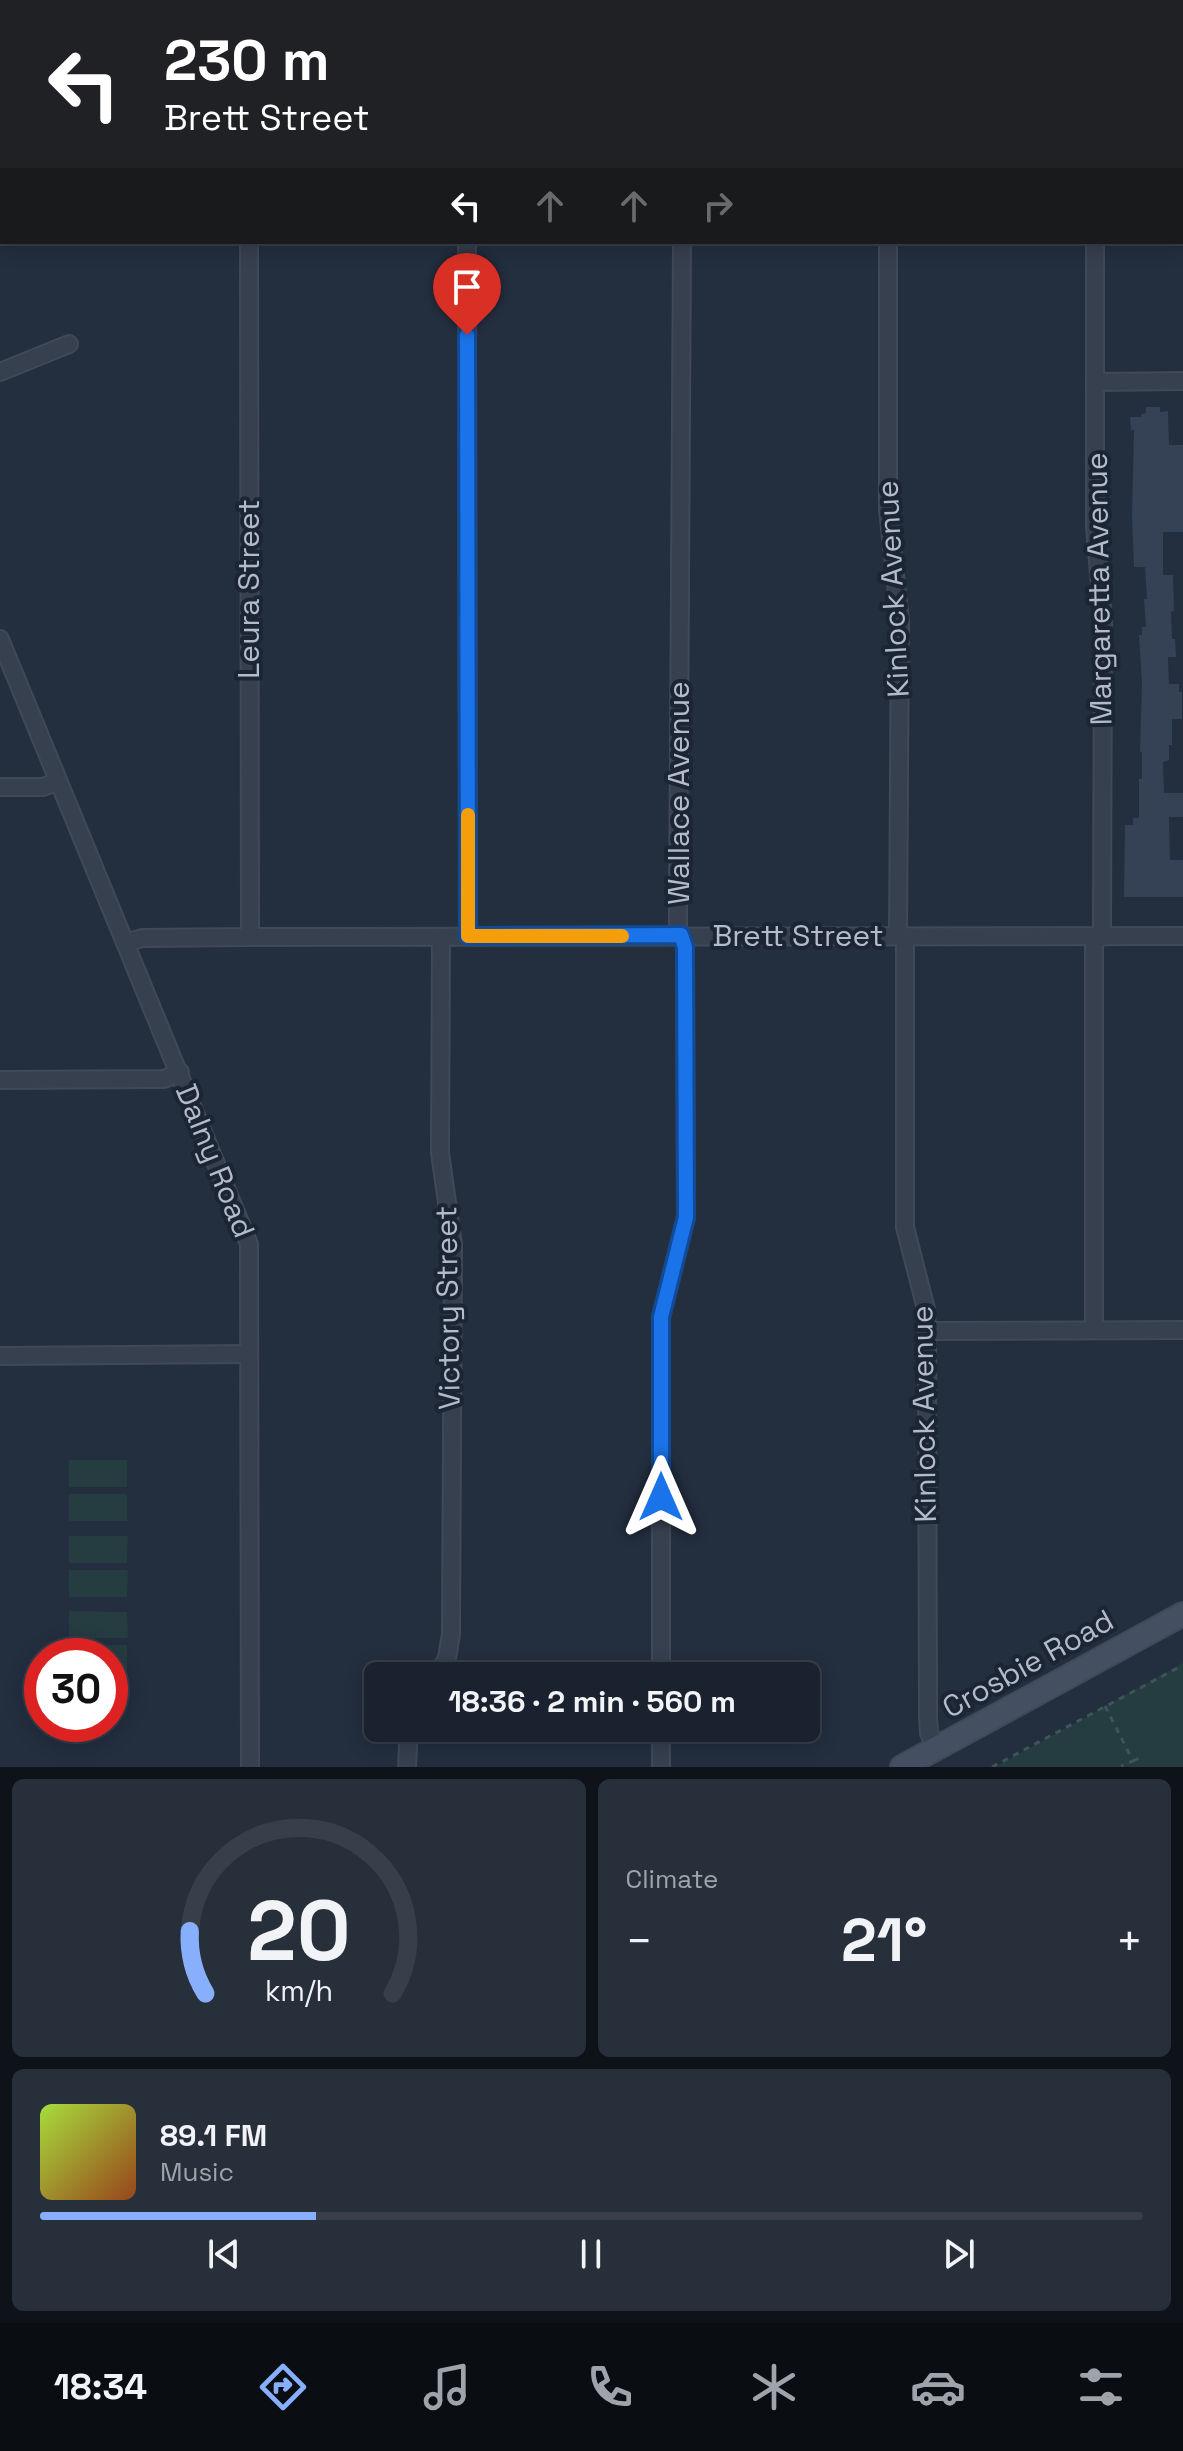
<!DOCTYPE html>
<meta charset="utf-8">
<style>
:root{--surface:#1a222f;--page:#272f3b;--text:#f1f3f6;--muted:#9fa4aa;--line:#383f4b;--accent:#87affb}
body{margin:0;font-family:"Space Grotesk",sans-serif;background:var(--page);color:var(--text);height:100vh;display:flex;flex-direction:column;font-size:30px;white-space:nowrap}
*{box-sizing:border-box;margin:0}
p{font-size:26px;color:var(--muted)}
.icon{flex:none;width:44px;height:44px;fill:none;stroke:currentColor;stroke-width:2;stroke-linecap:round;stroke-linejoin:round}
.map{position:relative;height:1767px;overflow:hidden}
.sheet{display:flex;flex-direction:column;gap:12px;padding:12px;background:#0e131a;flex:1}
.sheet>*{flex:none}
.guide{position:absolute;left:0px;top:0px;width:1184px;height:244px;box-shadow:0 4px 20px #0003,0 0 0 2px var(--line);background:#202124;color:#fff;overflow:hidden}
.speed{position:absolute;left:24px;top:1638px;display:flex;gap:16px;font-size:40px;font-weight:700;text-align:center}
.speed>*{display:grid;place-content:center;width:104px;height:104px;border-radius:50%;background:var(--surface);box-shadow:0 4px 20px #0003,0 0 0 2px var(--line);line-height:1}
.speed .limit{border:12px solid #d22;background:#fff;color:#111}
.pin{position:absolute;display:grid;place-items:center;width:68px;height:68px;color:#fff;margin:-82px -34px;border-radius:50% 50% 50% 0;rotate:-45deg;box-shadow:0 0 8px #0007}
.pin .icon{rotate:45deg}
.me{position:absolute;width:88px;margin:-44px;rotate:0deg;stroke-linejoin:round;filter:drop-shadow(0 0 6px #0008)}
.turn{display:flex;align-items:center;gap:28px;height:168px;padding:0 32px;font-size:36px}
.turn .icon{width:104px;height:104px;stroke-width:2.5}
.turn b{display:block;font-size:56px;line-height:68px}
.lanes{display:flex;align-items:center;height:76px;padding:0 32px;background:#0003;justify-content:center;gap:40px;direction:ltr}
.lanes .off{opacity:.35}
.big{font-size:60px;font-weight:800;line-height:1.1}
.sheet .card{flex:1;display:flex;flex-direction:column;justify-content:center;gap:12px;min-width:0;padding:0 28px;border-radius:12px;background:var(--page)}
.sheet .dial{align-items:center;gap:0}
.dial svg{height:208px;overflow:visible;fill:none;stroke:var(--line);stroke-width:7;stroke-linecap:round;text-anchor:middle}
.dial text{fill:var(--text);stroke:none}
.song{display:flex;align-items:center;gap:24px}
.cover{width:96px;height:96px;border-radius:12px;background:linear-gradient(135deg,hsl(80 70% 55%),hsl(20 70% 35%))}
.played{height:8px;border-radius:4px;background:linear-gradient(90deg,var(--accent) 25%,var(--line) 25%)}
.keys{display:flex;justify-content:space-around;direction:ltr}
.heat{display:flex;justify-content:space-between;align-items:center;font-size:44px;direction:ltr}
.sheet .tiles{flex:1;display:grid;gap:12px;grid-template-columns:1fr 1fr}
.card:last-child{grid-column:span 2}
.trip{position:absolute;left:364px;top:1662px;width:456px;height:80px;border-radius:12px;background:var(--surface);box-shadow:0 4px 20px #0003,0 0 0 2px var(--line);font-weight:800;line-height:80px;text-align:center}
.dock{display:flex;height:128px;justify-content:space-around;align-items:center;background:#0a0e13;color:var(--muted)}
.dock .icon{width:56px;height:56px}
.dock .current{color:var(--accent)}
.dock b{font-size:36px;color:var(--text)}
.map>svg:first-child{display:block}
.green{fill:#253c40}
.building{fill:#354255}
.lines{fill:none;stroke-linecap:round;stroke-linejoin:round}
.street-casing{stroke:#404958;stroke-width:20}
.secondary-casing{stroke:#404958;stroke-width:26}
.path{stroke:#3e5558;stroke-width:3;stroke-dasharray:6 6;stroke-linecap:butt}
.street{stroke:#37404f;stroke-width:16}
.secondary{stroke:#454f62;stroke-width:22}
.route-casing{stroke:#114b97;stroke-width:20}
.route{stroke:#1a73e8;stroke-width:14}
.slow{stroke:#f59e0b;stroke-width:14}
.labels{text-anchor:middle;stroke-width:8;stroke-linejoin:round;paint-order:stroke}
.street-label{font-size:30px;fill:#b3bbca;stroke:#1c2534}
</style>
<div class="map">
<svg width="1183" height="1767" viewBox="0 0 1183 1767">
<rect width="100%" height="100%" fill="#232e3f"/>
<!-- green -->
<g class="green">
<rect x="69" y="1460" width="58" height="27"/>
<rect x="69" y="1494" width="58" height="27"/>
<path d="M69 1536H128L127 1563H69Z"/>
<path d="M69 1570H128L127 1597H69Z"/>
<path d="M69 1611 127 1612 128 1638H69Z"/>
<path d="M69 1645H127V1672H110V1656H69Z"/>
<path d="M1183 1663V1767H995Z"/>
</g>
<!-- building -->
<path class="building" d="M1146 407H1160V412L1168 411 1169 445H1183V532H1163V575H1173L1174 611 1171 612 1172 639H1175L1176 657H1168L1169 684H1179V692H1182V719H1172V745H1169V760L1163 762 1164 793H1183V817H1169L1170 860H1183V897H1124L1125 825H1133V818H1139V779H1142V752H1140L1142 682 1139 635H1142V627H1146L1144 599H1147L1145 567H1134L1132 518 1134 430H1131L1130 417H1141V414L1146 413Z"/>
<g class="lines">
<!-- street casing -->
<g class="street-casing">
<g id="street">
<path d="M1 0 2 3"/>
<path d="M249 0V2"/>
<path d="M774 0V2"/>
<path d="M516 2 517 0"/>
<path d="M994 2V0"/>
<path d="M1182 126H1183"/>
<path d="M0 128H2"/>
<path d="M249 242 250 937"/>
<path d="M467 242 468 936"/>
<path d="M888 242V510L900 621 898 937"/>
<path d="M1095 242V526L1103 621 1102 937"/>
<path d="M0 372 69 344"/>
<path d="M1096 382 1183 381"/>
<path d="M0 639 249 1244 250 1767"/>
<path d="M0 787H43L58 781"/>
<path d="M905 937V1227L926 1309 927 1331 928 1717 929 1733 936 1748"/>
<path d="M1094 937V1330"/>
<path d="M126 943 142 938 250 937 1183 936"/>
<path d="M0 1080 164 1079 180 1072"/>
<path d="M927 1331 1183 1330"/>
<path d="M0 1356 249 1354"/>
<path d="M437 1676 447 1658 451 1634 453 1245 440 1153 441 937"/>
<path d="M661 1676V1317L686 1217 685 947 678 927V920L682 242"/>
<path d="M661 1728V1767"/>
<path d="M407 1767 409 1728"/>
</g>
</g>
<!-- secondary casing -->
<g class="secondary-casing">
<path id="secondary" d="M902 1767 1183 1614"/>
</g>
<!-- path -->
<g class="path">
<path d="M1105 1706 1133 1761 1121 1766"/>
<path d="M1133 1761 1143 1756"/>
<path d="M992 1767 1183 1665"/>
</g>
<!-- street -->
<use href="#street" class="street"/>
<!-- secondary -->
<use href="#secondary" class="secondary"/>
</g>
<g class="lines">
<!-- route casing -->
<g class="route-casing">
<path id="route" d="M467 335 468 936 681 935 685 947 686 1217 661 1317V1497"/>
</g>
<!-- route -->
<use href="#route" class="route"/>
<!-- slow -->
<path class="slow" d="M468 815V936H622"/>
</g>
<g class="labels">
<!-- street labels -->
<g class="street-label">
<text transform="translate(249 589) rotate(-90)" y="10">Leura Street</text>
<text transform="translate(893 589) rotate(-93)" y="10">Kinlock Avenue</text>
<text transform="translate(1099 589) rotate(-91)" y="10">Margaretta Avenue</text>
<text transform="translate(679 793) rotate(-90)" y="10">Wallace Avenue</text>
<text x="798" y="946">Brett Street</text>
<text transform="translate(215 1161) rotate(68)" y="10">Dalny Road</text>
<text transform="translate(448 1308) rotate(-91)" y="10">Victory Street</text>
<text transform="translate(924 1414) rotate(-91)" y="10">Kinlock Avenue</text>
<text transform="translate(1028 1664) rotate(-29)" y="10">Crosbie Road</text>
</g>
</g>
</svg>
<div class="speed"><div class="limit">30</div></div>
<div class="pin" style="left:467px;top:335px;background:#d93025"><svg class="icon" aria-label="arrive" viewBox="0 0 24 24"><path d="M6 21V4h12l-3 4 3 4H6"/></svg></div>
<svg class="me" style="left:661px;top:1497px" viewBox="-20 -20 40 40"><path d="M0-17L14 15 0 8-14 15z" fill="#1a73e8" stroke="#fff" stroke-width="4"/></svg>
<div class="trip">18:36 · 2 min · 560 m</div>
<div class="guide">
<div class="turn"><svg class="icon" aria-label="left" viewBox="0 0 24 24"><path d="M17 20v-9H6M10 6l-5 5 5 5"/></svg><div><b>230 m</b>Brett Street</div></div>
<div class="lanes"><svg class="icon" aria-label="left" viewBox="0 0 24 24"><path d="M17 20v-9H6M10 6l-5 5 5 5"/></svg><svg class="icon off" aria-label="ahead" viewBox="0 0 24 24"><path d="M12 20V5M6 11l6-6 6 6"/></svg><svg class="icon off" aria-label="ahead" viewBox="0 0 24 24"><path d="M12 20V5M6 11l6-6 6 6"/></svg><svg class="icon off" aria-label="right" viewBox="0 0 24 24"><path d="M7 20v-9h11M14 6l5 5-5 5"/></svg></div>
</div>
</div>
<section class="sheet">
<div class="tiles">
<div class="card dial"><svg viewBox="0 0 100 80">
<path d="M14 69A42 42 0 1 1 86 69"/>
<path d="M14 69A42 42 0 0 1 8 45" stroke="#87affb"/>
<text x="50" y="56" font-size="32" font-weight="700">20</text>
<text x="50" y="72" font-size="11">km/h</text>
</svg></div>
<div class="card"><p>Climate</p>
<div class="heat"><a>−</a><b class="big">21°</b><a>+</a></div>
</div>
<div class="card">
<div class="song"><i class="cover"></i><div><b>89.1 FM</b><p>Music</p></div></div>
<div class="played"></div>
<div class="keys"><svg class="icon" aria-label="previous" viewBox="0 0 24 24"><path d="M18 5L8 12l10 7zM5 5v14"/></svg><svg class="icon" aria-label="pause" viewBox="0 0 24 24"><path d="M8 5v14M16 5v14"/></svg><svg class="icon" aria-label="next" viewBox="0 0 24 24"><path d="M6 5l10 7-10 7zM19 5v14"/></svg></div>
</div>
</div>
</section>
<nav class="dock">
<b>18:34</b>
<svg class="icon current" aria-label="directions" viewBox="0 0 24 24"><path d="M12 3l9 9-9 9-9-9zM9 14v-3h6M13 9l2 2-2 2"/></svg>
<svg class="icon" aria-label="music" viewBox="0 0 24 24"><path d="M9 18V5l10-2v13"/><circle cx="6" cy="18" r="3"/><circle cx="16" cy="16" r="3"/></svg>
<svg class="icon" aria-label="phone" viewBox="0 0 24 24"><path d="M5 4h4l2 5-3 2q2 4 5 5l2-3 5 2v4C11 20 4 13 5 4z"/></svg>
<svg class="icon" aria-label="climate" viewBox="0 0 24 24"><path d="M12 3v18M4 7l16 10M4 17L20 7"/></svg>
<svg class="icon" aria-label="car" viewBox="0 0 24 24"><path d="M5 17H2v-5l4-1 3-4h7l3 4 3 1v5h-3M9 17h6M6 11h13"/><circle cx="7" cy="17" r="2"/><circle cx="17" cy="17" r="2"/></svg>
<svg class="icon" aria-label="filters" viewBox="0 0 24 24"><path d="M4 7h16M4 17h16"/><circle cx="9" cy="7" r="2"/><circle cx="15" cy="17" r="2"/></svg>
</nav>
